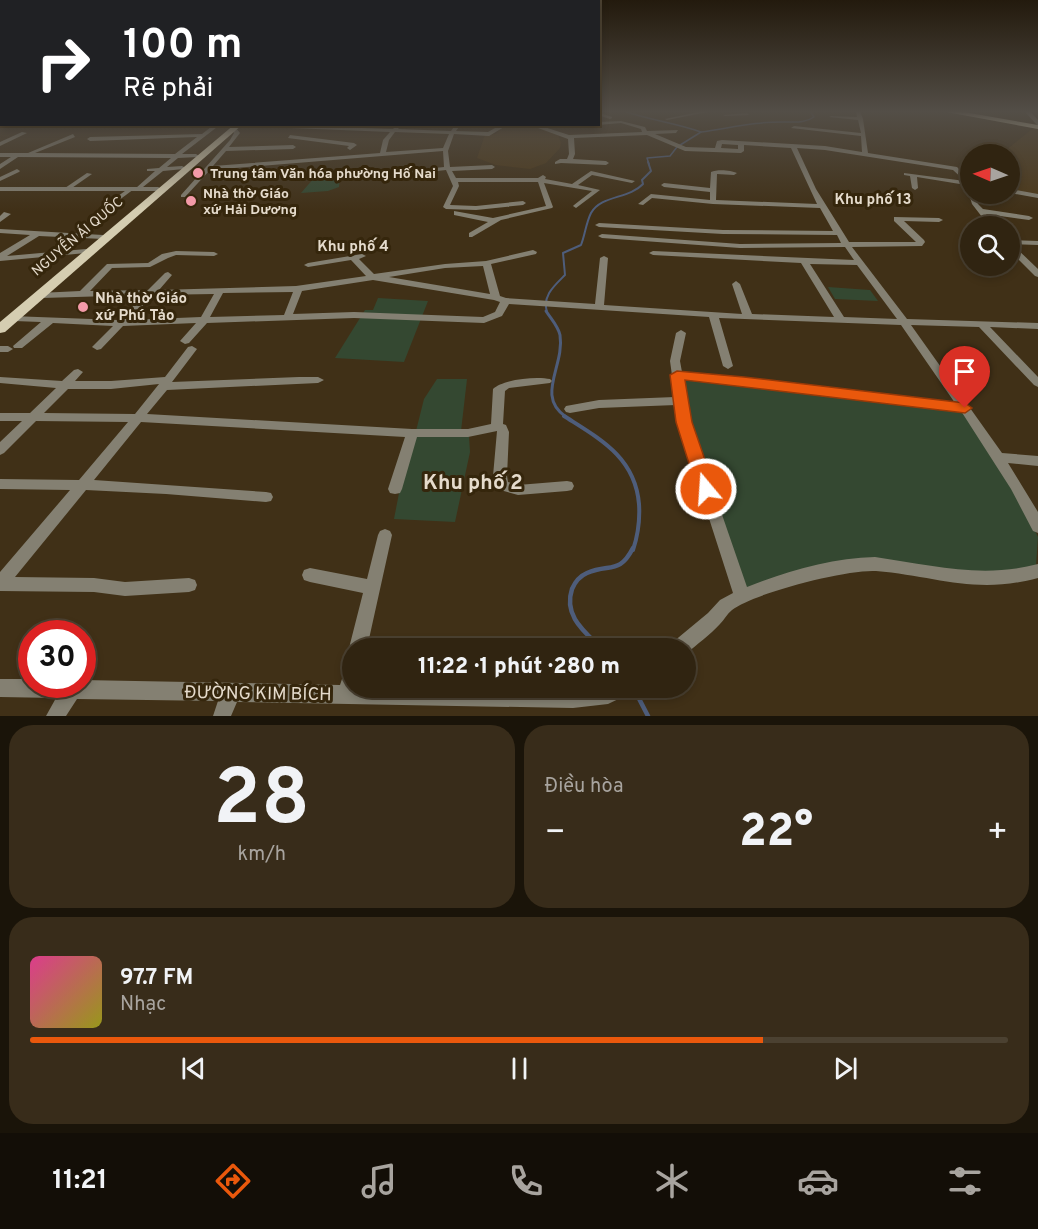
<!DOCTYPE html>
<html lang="vi">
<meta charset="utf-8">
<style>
:root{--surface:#302411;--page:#382c1a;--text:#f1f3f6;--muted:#a8a49f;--line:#4b4131;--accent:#ea580c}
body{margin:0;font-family:Overpass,sans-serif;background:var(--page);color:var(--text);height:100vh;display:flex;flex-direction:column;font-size:22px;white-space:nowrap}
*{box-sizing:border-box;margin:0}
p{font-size:20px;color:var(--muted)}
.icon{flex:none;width:33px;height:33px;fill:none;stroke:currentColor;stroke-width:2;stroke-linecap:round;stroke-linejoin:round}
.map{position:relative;height:716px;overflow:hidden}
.details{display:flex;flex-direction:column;gap:9px;padding:9px;background:#1a1409;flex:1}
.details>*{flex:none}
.banner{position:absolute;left:0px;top:0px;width:600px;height:126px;box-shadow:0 3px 9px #0003,0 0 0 2px var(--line);background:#202124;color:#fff;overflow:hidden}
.needle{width:39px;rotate:272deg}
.tools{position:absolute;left:960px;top:144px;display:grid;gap:12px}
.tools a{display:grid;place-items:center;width:60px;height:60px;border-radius:50%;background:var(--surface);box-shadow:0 3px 9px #0003,0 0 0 2px var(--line);font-size:30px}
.speed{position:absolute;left:18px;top:620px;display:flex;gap:12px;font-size:30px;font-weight:700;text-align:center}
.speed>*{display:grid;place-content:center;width:78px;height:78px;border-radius:50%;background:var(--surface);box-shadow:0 3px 9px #0003,0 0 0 2px var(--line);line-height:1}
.speed .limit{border:9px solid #d22;background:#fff;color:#111}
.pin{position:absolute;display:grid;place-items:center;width:51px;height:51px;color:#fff;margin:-62px -26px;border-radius:50% 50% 50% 0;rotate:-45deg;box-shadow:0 0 6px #0007}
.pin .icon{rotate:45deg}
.me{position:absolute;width:66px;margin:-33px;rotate:342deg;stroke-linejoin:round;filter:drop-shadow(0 0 4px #0008)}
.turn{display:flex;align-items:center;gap:21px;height:126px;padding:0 24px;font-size:27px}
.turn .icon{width:78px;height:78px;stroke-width:2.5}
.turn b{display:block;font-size:42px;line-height:51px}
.big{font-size:45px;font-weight:800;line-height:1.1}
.details .tile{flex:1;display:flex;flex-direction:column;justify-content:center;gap:9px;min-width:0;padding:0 21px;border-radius:24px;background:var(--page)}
.details .dial{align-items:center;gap:0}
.dial b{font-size:78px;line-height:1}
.song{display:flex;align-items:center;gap:18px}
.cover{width:72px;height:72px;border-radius:9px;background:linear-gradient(135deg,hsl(330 70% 55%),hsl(60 70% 35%))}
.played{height:6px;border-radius:3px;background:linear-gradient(90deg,var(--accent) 75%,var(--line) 75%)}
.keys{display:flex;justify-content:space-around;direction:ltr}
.heat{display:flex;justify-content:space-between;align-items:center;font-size:33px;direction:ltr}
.details .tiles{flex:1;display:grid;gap:9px;grid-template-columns:1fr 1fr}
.tile:last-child{grid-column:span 2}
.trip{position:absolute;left:342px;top:638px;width:354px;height:60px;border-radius:30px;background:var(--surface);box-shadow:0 3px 9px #0003,0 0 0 2px var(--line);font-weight:800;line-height:60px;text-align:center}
.dock{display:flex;height:96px;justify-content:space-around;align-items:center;background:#130e07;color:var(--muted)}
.dock .icon{width:42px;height:42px}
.dock .selected{color:var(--accent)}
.dock b{font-size:27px;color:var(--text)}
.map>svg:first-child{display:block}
.built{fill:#4c3818}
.green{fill:#344831}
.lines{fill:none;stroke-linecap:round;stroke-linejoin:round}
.stream-far4{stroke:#4e5d7b;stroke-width:1.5}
.stream-far3{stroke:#4e5d7b;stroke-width:2}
.stream-far2{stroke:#4e5d7b;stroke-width:3}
.stream-far1{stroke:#4e5d7b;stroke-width:4}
.stream{stroke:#4e5d7b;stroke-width:4.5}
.minor{fill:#848072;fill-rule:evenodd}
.tertiary{fill:#848072;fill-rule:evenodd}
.primary{fill:#d5cdb1;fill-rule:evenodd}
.trunk{fill:#e5dcbd;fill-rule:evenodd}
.route{fill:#ea580c;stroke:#983908;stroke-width:1.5}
.poi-dot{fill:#f39aa8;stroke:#35260c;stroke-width:2}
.labels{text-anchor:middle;stroke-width:6;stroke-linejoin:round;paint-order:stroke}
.far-poi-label{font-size:14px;font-weight:bold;fill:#e5dbcc;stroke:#35260c;text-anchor:start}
.far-street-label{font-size:14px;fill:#e5dbcc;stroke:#35260c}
.far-quarter-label{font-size:15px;font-weight:bold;fill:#e5dbcc;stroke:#35260c}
.poi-label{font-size:15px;font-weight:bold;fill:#e5dbcc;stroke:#35260c;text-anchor:start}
.near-street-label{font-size:18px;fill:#e5dbcc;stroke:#35260c}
.near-quarter-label{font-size:21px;font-weight:bold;fill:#e5dbcc;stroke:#35260c}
</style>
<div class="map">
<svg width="1038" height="716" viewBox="0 0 1038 716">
<rect width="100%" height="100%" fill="#403017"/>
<!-- built -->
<g class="built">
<path d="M509 125 533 126 558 135 561 143 560 148 546 163 530 169 496 165 477 158 485 135 496 134 502 127Z"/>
<path d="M1035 127 1038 128V195L1010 191V154H1001Z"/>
</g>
<!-- green -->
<g class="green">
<path d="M340 176 339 187 328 191 301 193 314 178Z"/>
<path d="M828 287 870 290 878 301 835 299Z"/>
<path d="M378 298 428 301 404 362 335 358 365 310H373Z"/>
<path d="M681 377 746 383 962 410 1025 509 1038 537 1036 566 985 574 874 560 745 590 688 422Z"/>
<path d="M437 379H467L461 431H416L424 399Z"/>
<path d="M415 436H469L470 452 455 522 394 519 400 488Z"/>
</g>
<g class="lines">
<!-- stream-far4 -->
<g class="stream-far4">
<path d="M624 111C649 120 676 123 701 132L677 147 670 156 647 158 649 164"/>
<path d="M701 132C730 128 757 121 787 122 797 122 805 123 814 117L810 111"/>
</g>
<!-- stream-far3 -->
<path class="stream-far3" d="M547 312C542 296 554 286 565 275L563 253 581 245C585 235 586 223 591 213 601 195 629 199 643 184L642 180 651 171 648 162"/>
<!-- stream-far2 -->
<path class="stream-far2" d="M546 311C551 319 558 326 560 335 565 366 535 396 566 417"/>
<!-- stream-far1 -->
<path class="stream-far1" d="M564 416C600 439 635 457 639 504 640 519 638 535 633 550"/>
<!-- stream -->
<g class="stream">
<path d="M601 648C585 632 563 616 572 589 575 582 580 576 587 573 610 563 619 575 633 548"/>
<path d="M633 687 648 716"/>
</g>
<!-- minor -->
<g class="minor">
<path d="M703 111H713L667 120 665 119Z"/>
<path d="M856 111H860L863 119 868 153 957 167 970 180V189L966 185 917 177 918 188 915 190 912 188 910 176 904 175V173L965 181 953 170 825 150 797 148 816 189 849 242H916L894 221V217L939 218 943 220 939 222 904 221 924 240 925 242 922 246 852 247 907 319 1038 323V329L990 327 1038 377V387L1034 385 979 327 911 325 1002 453 1038 456V466L1008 463 1038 512V533L1033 531 1011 489 961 411 744 384 683 379 690 422 747 587C787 571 832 558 875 557 931 565 982 579 1038 564V578C975 595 936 576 876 571 847 569 754 593 732 610 727 614 724 620 720 624 710 635 697 644 686 654V648H670L673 642 708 613 720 600 733 593 678 422 676 405 599 408 570 413 566 412 564 409 566 406 599 400 675 397 670 361 676 333 681 330 686 333 680 361 682 372 744 378 955 403 901 325 719 318 733 366 728 369 723 366 709 317 509 304 502 316 484 323 354 318 207 323 189 343 185 344 180 341 196 323 123 326 101 349 97 350 92 347 113 326 53 323 22 348H14L13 346 41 322 14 321 9 318 11 316 118 320 143 295 42 298 39 297 37 295 39 293 80 291 107 264 148 263 162 254 176 251 214 252 218 254 214 256 176 255 168 258 150 267 112 268 90 291 148 290 165 273 168 272 172 275 159 290 296 286 366 276 351 260 308 267 304 265 308 263 362 254 366 256 359 259 374 274 445 264 486 261 533 250 537 252 536 254 491 264 500 296 506 298 595 304 600 258 604 256 608 258 604 305 742 314 732 284 736 281 740 284 752 314 834 317 801 263 653 255 649 253 653 251 854 260 845 247 740 248 602 238 598 236 602 234 740 244 841 243 837 235 723 234 599 227 595 225 599 223 723 230 833 231 820 208 713 204 652 198 643 205 638 204 651 194 710 200V192L664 187 661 185 664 183 710 188 711 172C717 169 731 170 737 173L734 175 717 174 716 200 817 204 791 148 744 145V151L741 153 685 151 647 135 574 138 575 154 573 159 606 161 609 163 606 165 561 163 555 164V162L560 159H567L569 154 568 139 527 124H535L569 135 642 132 641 129 621 123 598 125 596 124H598V122L621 121 645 127 647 131 678 130 676 133 655 134 686 147 715 148 717 141 722 140 825 146 862 152 861 136 791 128 794 126 861 133 858 120 829 117 831 116 857 117ZM722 144 738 145V149L721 148ZM810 264 857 265 897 319 844 317ZM483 266 490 294 389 277 445 268ZM373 280 494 300 500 302 495 312 483 317 354 312 293 314 302 291ZM293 292 284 315 210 317 223 293ZM214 294 201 317 129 320 153 295Z"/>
<path d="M598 112 612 117V118L610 119 598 115Z"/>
<path d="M747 113 749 115 725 116 723 115Z"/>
<path d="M215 124H221L182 154H196L199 156 198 157 178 158 167 167 182 166 184 167V169L163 171 138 191 136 190V188L155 171H147V169L159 168 171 158 18 157 0 169V164L11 157H0V153H28L73 134 75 137 35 153 175 154 197 137 90 141 87 139 90 137 202 134Z"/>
<path d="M237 124 393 129 397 125 400 127 398 129 451 131 456 124H461L456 131 488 132 502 124H509L489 136 454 134 448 151 450 167 492 165 495 167 492 169 452 171 456 178H538L543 175 546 177 545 179 572 184 591 171 635 181 632 183 592 175 578 185 600 190 576 208 573 206 574 205 592 191 544 183 553 207 552 208 501 220 472 237H469V233L488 222 454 215V211L493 218 546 206 538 182H458L459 186 450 205 476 206 523 201 526 203 523 205 476 210 446 209 443 207 453 186 446 170 384 177 386 179 383 181 375 176 378 174 444 167 443 151 210 170 185 197H181V195L230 140 234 133 232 128H236L240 133 229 147 293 145 296 147 293 149 226 151 213 166 380 153 383 140 390 132 239 126ZM395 132 449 134 443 148 386 152 389 140Z"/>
<path d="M22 132 27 133 0 146V142Z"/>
<path d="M290 135 354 143 357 145 350 150 347 148 349 146 288 138Z"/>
<path d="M17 169 20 171 19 172 0 181V177Z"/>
<path d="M87 173 92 174 69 190H65V188Z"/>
<path d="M129 188 134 189 103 212H99V210Z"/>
<path d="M1010 189 1038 194V198L1010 193Z"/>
<path d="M970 192 975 194 978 204 983 209 1029 216 1033 218 1029 220 986 214 996 226H989L972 204 969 194Z"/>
<path d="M4 212 11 214 0 222V216Z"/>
<path d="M0 229 103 235 107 237 103 239 39 236 7 256 86 249 90 251 86 253 0 261V253L30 235 0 233Z"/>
<path d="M1010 240 1038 241V245L1010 244Z"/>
<path d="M1010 245H1013L1038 269V277L1035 276 1010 251Z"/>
<path d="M0 346H8L13 349 8 352H0Z"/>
<path d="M192 346 197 349 172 382 299 377H318L324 380 318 383 167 390 147 414 412 429H468L491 424 493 389C503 379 537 376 550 379L552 381 550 383 509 388 505 391 503 424 506 425 509 432 507 476 508 482 518 485 567 481 572 482 574 486 572 490 567 491 518 495 497 489 493 476 497 431 468 437H417L402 489 400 493 395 494 390 493 388 489 405 437 141 422 94 480 266 492 271 493 273 497 271 501 266 502 166 494 86 490 15 577 94 578 125 582 189 578 195 580 197 585 195 590 189 592 125 596 94 592 0 591V572L70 490 0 489V479L79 480 128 422 36 421 4 453 0 455V442L22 421H0V413H30L56 388 0 383V377L62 381 74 370 78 369 83 372 75 381H111L165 377 188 347ZM159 384 135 414 44 413 68 389H111Z"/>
<path d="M385 529 390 531 392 535 367 648H352V654L349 648 363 593 310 582 304 580 302 575 304 570 310 568 367 579 378 535 380 531Z"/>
<path d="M352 664V687L573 690 597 687H634L631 693 608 704 573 708 237 702 231 716H213L218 701 77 699 66 716H46L56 698 0 697V679H32V684H82V680L340 685 346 667Z"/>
</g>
<!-- tertiary -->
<g class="tertiary">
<path d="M1024 111H1030L1038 120V126Z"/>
<path d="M0 187H158L162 189 158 191H0Z"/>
</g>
<!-- primary -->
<path class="primary" d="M235 124H243L5 332 0 333V322Z"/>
<!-- trunk -->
<path class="trunk" d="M941 111H958L1038 125V129Z"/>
</g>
<!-- sky -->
<linearGradient id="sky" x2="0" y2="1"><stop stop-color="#231a0d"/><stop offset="0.53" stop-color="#534e47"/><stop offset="1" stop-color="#534e47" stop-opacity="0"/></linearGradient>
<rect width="1038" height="211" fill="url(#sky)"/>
<!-- route -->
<path class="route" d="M677 371 744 377 965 403 972 408 965 413 685 380 692 422 715 489 712 494 706 496 700 494 697 489 676 422 670 375Z"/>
<!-- markers -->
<g class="poi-dot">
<circle cx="198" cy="173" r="6"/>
<circle cx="191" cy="201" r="6"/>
<circle cx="83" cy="307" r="6"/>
</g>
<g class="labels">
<!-- far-poi labels -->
<g class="far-poi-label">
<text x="210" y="178">Trung tâm Văn hóa phường Hố Nai</text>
<text x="203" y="198">Nhà thờ Giáo<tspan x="203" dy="16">xứ Hải Dương</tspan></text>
</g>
<!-- far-street labels -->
<g class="far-street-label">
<text transform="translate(77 236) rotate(-40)" y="5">NGUYỄN ÁI QUỐC</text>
</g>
<!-- far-quarter labels -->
<g class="far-quarter-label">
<text x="873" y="204">Khu phố 13</text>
<text x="353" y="251">Khu phố 4</text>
</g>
<!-- poi labels -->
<g class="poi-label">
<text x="95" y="303">Nhà thờ Giáo<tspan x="95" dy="17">xứ Phú Tảo</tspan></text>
</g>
<!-- near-street labels -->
<g class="near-street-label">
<text transform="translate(258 693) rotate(1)" y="6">ĐƯỜNG KIM BÍCH</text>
</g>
<!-- near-quarter labels -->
<g class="near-quarter-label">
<text x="473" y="489">Khu phố 2</text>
</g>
</g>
</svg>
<div class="tools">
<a><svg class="needle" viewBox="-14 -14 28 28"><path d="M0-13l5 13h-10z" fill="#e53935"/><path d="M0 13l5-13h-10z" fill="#a8a49f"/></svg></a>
<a><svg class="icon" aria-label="search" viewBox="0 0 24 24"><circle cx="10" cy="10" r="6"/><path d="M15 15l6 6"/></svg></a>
</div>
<div class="speed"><div class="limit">30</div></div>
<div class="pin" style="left:965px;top:408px;background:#d93025"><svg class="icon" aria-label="arrive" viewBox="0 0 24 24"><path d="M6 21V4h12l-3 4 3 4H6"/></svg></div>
<svg class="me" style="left:706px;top:489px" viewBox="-20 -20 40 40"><circle r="17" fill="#ea580c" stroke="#fff" stroke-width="3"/><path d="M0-11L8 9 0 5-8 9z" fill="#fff"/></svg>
<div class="trip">11:22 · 1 phút · 280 m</div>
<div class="banner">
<div class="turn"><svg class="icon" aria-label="right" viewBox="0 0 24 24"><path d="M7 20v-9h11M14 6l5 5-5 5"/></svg><div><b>100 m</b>Rẽ phải</div></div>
</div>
</div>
<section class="details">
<div class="tiles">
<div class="tile dial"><b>28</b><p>km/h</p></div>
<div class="tile"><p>Điều hòa</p>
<div class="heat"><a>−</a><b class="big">22°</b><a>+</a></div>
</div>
<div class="tile">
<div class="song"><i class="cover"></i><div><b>97.7 FM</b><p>Nhạc</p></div></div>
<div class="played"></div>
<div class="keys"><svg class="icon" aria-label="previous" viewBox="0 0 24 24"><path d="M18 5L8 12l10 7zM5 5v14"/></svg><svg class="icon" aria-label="pause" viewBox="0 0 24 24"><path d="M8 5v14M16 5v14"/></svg><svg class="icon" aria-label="next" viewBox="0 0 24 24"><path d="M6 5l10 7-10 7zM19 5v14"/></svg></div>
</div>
</div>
</section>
<nav class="dock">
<b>11:21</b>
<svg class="icon selected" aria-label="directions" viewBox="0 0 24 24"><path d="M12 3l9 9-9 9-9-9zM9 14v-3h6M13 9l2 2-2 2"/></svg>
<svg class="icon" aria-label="music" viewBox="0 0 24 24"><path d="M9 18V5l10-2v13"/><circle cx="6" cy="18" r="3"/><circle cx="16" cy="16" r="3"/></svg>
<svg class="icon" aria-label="phone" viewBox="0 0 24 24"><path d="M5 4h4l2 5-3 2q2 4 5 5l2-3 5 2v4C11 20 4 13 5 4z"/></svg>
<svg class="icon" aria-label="climate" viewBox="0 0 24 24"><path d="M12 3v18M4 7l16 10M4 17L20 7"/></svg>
<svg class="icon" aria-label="car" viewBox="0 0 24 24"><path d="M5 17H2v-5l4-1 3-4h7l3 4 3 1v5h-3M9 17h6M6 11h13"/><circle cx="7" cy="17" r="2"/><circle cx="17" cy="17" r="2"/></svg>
<svg class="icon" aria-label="filters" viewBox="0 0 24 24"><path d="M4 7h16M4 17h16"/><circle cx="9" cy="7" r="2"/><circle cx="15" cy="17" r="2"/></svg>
</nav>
